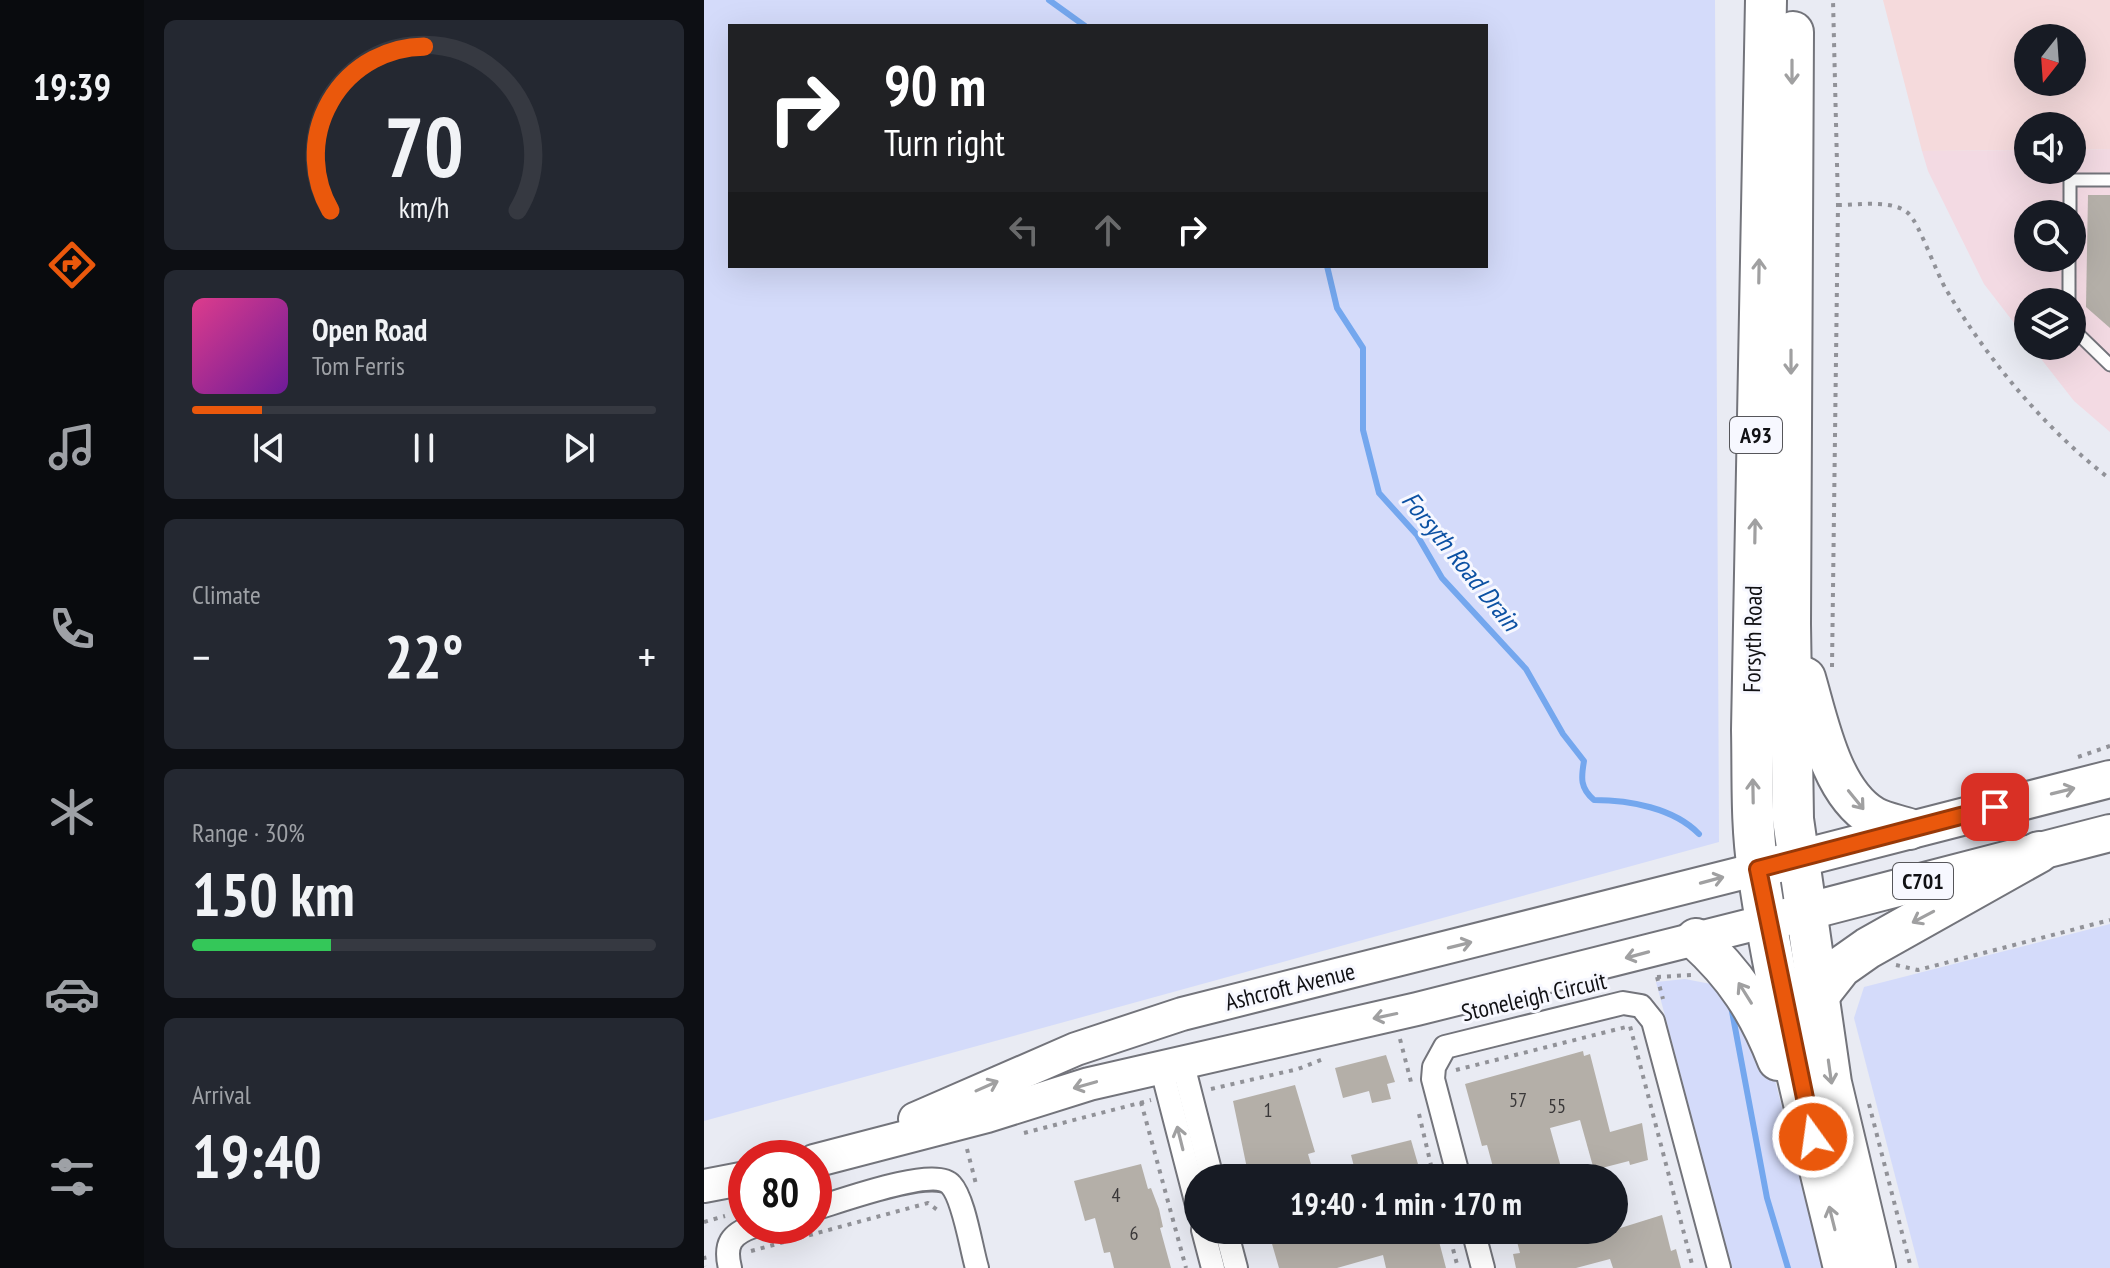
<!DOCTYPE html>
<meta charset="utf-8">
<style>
:root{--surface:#171b24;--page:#242831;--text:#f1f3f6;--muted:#9ea1a6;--line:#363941;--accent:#ea580c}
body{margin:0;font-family:"PT Sans Narrow",sans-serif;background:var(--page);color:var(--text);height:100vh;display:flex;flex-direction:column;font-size:30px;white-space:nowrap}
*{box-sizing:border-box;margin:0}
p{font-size:26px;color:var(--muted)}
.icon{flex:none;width:44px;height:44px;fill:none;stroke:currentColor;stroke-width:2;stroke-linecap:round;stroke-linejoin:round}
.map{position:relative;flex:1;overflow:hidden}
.details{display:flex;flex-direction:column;gap:20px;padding:20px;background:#0d0f14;width:560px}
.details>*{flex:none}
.hud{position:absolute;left:24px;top:24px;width:760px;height:244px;border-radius:0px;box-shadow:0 8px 32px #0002;background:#202124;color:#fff;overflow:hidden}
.needle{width:52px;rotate:197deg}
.fabs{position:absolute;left:1310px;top:24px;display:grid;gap:16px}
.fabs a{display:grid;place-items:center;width:72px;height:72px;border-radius:50%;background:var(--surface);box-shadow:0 8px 32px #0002;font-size:40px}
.speed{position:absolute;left:24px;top:1140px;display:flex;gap:16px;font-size:40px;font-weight:700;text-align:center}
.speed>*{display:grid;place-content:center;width:104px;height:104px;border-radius:50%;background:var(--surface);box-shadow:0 8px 32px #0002;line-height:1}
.speed .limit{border:12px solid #d22;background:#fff;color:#111}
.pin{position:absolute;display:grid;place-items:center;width:68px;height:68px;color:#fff;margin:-34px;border-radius:16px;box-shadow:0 4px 12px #0006}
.me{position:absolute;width:88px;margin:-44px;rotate:346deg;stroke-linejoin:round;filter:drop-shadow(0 0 6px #0008)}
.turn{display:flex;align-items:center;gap:28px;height:168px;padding:0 24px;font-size:36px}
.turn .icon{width:104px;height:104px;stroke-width:2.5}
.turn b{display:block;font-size:56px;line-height:68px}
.lanes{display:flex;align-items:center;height:76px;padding:0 24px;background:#0003;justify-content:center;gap:40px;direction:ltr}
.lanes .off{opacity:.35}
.big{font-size:60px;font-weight:700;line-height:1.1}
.details .tile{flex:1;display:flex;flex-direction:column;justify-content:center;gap:12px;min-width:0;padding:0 28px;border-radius:12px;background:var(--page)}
.details .dial{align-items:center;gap:0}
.dial svg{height:208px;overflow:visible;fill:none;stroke:var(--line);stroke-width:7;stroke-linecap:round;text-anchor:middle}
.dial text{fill:var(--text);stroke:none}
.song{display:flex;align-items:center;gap:24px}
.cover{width:96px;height:96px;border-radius:12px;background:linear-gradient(135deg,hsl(330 70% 55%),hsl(280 70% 35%))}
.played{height:8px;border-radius:4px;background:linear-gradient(90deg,var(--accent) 15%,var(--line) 15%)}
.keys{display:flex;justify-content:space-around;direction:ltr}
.heat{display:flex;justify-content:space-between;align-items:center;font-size:44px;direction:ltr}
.charge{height:12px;border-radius:6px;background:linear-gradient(90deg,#34c759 30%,var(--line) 0)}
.trip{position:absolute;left:480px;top:1164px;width:444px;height:80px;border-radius:40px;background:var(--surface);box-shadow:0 8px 32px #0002;font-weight:700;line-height:80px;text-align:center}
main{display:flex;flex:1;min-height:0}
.menu{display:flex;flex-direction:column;width:144px;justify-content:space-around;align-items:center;background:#090b0e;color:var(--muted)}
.menu .icon{width:56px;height:56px}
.menu .active{color:var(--accent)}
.menu b{font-size:36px;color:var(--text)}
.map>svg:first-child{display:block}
.commercial{fill:#f3dae3;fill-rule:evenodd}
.industrial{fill:#f5dadc;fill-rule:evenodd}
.green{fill:#d4dbfa;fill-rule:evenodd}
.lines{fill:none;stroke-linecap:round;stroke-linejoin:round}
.stream{stroke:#74a7ee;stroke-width:6}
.building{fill:#b4afa8}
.lane-casing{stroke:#73747b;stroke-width:15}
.street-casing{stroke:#73747b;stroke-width:26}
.secondary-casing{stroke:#73747b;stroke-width:36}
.primary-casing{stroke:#73747b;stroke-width:40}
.highway-casing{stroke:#73747b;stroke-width:44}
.path{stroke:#919298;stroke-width:4;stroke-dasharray:4 6;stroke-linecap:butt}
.lane{stroke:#fff;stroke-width:11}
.street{stroke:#fff;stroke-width:22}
.secondary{stroke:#fff;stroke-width:32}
.primary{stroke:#fff;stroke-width:36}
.highway{stroke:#fff;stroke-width:40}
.oneway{stroke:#a0a0a1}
.route-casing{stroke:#983908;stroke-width:20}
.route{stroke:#ea580c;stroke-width:14}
.labels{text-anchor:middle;stroke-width:6;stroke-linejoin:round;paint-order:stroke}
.number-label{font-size:20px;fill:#3a3839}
.shield{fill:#f7f8ff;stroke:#56565a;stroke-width:2}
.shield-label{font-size:22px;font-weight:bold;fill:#111114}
.street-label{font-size:24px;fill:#111114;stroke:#f7f8ff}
.water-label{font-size:26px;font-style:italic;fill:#0c51a3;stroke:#f7f8ff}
</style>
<main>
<nav class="menu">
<b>19:39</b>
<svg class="icon active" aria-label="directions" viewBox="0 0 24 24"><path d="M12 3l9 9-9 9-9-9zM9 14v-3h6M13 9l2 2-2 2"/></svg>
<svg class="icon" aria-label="music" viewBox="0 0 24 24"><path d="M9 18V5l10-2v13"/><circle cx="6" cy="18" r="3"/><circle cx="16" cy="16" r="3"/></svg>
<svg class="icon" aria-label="phone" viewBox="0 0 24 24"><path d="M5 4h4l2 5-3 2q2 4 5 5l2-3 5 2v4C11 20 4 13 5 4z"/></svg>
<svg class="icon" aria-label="climate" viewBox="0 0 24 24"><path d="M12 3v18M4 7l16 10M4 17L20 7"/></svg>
<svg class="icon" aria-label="car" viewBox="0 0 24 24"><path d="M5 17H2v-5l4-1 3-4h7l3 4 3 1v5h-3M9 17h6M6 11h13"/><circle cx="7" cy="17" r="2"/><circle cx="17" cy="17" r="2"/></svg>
<svg class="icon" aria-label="filters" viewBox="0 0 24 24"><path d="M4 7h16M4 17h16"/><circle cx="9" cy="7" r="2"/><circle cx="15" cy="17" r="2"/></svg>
</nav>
<section class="details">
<div class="tile dial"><svg viewBox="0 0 100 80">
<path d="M14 69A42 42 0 1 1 86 69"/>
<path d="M14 69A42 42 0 0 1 50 6" stroke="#ea580c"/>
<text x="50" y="56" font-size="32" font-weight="700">70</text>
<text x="50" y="72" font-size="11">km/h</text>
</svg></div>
<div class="tile">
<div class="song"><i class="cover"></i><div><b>Open Road</b><p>Tom Ferris</p></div></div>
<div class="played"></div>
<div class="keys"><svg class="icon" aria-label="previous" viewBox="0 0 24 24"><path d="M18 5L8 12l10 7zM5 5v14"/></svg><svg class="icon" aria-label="pause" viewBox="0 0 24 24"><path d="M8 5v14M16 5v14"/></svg><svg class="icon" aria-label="next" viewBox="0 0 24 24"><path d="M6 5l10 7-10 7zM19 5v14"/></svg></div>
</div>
<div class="tile"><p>Climate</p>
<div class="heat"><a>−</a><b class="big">22°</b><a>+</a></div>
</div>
<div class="tile"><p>Range · 30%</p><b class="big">150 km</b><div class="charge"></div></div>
<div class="tile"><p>Arrival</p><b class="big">19:40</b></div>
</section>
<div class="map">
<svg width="1406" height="1268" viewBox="0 0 1406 1268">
<rect width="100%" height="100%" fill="#e9ebf3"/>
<!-- commercial -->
<path class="commercial" d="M1406 149V432L1370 401 1327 346H1368V302H1324V341L1280 284 1224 171 1218 151 1324 150V170H1368V150ZM1324 214H1368V258H1324Z"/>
<!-- industrial -->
<path class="industrial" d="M1179 0H1406V149L1368 150V126H1324V150L1218 151ZM1324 38H1368V82H1324Z"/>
<!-- green -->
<g class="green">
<path d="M0 0H1011L1015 842 0 1121ZM26 26H782V266H26Z"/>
<path d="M1406 924V1268H1215L1150 1018 1160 987Z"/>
<path d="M981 979 1012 985 1058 1032 1121 1268H1028L952 982Z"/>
</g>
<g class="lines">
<!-- stream -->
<g class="stream">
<path d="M345 0 381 26"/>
<path d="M623 266 633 308 659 348V430L675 493 713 535 738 578 822 669 859 734 880 761C877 778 876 788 890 800 925 800 970 808 995 834"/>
<path d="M1027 1006 1063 1198 1084 1268"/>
</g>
</g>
<!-- building -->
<g class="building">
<path d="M1384 195H1406V328L1382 307Z"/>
<path d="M879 1051 880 1056 886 1054 906 1132 938 1123 944 1160 926 1165 925 1161 890 1170 876 1120 846 1128 860 1178H792L783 1145 778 1146 761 1084Z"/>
<path d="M682 1055 691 1082 683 1084 687 1099 668 1103 665 1091 639 1098 631 1068Z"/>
<path d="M591 1085 611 1152 604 1154 611 1178H545L529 1101Z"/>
<path d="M707 1140 718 1178H653L647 1155Z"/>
<path d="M437 1164 444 1189 447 1188 455 1209 459 1227 456 1228 467 1268H410L406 1252 400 1253 391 1218 381 1221 370 1181Z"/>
<path d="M958 1215 967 1251 972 1249 977 1268H909L906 1259 872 1268H812L809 1254 816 1253 810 1230H910Z"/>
<path d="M564 1230H732L742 1268H682L679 1255 633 1268H575Z"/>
</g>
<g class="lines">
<!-- lane casing -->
<g class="lane-casing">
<g id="lane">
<path d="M1366 214V180H1406"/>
<path d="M1365 302V258"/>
<path d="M1368 328 1406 365"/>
</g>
</g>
<!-- street casing -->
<g class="street-casing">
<g id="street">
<path d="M478 1061 508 1178"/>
<path d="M457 1066 494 1209"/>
<path d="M755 1178 729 1079 730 1067 741 1047 919 1003 937 1006 949 1021 1015 1268"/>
<path d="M110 1209C134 1202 231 1166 247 1185 260 1199 267 1248 273 1268"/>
<path d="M499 1230 509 1268"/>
<path d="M522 1230 532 1268"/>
<path d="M769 1230 779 1268"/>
<path d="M26 1268C20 1244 27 1234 50 1226"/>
</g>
</g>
<!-- secondary casing -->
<g class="secondary-casing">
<g id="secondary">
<path d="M211 1119 372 1049 478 1014 1054 869"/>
<path d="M110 1161 283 1116 385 1084 713 1009 1063 921"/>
<path d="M0 1186 42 1178"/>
</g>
</g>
<!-- primary casing -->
<g class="primary-casing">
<g id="primary">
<path d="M1067 866 1406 779"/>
<path d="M1074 919 1406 833"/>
</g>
</g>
<!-- highway casing -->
<g class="highway-casing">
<g id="highway">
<path d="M1062 0 1048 730C1049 777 1047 824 1054 870 1073 1004 1108 1136 1140 1268"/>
<path d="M1089 32 1086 624 1089 819 1127 1083 1171 1268"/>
<path d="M1101 678C1114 722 1127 792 1169 817 1179 823 1193 825 1205 829"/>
<path d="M992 939C1031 974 1055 1011 1074 1060"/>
<path d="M1115 995 1137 967 1164 948 1335 852"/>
</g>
</g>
<!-- path -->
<g class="path">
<path d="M1134 205C1155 205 1190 199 1205 214 1216 225 1232 273 1243 291 1285 361 1341 429 1406 479"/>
<path d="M1128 667 1134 205 1129 0"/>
<path d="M1374 757 1406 746"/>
<path d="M1192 965 1214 970 1406 920"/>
<path d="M953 977 987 975"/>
<path d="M953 977 959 999"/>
<path d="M696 1039 707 1082"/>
<path d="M752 1070 926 1026 989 1268"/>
<path d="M507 1089 594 1069 622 1058"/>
<path d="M437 1102 482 1268"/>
<path d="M1165 1104 1207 1268"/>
<path d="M715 1114 730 1178"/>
<path d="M320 1133 447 1100"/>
<path d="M263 1149 272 1184"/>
<path d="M0 1222 21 1216"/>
<path d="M744 1230 754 1268"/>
<path d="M47 1251 224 1203 236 1212"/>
<path d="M0 1256 2 1266"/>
</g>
<!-- lane -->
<use href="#lane" class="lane"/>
<!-- street -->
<use href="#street" class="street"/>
<!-- secondary -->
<use href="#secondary" class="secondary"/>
<!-- primary -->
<use href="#primary" class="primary"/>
<!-- highway -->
<use href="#highway" class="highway"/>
</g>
<!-- one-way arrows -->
<defs><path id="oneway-shaft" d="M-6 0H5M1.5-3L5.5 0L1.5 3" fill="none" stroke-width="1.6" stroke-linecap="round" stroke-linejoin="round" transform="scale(2)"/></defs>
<g class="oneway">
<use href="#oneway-shaft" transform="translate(1088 72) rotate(90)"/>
<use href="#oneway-shaft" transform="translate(1055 271) rotate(-89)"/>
<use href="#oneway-shaft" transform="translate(1087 362) rotate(90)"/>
<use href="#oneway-shaft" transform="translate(1051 531) rotate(-89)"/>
<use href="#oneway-shaft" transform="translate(1049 791) rotate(-91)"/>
<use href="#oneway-shaft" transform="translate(1359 791) rotate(-14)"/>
<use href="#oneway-shaft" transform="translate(1152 800) rotate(51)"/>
<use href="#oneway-shaft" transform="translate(1008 880) rotate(-15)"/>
<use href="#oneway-shaft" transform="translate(1219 917) rotate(152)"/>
<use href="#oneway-shaft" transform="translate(756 945) rotate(-14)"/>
<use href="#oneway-shaft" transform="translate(933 955) rotate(165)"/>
<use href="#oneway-shaft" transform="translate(1041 993) rotate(-122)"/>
<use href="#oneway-shaft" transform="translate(681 1016) rotate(168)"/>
<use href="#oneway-shaft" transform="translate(1126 1072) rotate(82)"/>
<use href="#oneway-shaft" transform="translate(381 1085) rotate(164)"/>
<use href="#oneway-shaft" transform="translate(283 1086) rotate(-24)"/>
<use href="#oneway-shaft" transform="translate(476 1138) rotate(-104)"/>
<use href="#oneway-shaft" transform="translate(1128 1218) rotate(-104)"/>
</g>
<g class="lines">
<!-- route casing -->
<g class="route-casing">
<path id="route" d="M1109 1137 1054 869 1291 807"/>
</g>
<!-- route -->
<use href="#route" class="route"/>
</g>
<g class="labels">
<!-- number labels -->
<g class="number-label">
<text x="814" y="1107">57</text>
<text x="853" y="1113">55</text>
<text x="564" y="1117">1</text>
<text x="412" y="1202">4</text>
<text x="430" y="1240">6</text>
</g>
<!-- shield labels -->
<g class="shield">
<rect x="1026" y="417" width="52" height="36" rx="6"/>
<rect x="1189" y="863" width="60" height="36" rx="6"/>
</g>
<g class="shield-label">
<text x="1052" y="443">A93</text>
<text x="1219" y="889">C701</text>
</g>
<!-- street labels -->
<g class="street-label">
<text transform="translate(1049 639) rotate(-89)" y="8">Forsyth Road</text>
<text transform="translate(586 987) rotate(-14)" y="8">Ashcroft Avenue</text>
<text transform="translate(830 997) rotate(-13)" y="8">Stoneleigh Circuit</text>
</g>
<!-- water labels -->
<g class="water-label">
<text transform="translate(757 561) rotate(51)" y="9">Forsyth Road Drain</text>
</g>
</g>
</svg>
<div class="fabs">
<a><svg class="needle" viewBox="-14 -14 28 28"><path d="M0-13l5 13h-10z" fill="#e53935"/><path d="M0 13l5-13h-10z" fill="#9ea1a6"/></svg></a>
<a><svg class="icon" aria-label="sound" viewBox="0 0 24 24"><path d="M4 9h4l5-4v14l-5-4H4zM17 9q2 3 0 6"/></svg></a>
<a><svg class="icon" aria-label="search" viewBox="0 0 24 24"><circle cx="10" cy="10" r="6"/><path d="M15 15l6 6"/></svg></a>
<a><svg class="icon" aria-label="layers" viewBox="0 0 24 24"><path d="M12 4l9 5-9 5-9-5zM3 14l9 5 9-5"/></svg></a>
</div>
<div class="speed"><div class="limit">80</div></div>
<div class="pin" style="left:1291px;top:807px;background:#d93025"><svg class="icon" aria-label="arrive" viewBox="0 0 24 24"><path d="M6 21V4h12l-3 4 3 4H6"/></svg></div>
<svg class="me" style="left:1109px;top:1137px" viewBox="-20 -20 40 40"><circle r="17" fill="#ea580c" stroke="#fff" stroke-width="3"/><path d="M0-11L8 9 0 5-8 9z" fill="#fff"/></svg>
<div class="trip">19:40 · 1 min · 170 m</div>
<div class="hud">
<div class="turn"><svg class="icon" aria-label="right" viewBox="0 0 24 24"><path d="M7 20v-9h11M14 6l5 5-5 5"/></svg><div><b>90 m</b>Turn right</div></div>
<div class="lanes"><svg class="icon off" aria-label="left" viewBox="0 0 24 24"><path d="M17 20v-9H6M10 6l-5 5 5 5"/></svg><svg class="icon off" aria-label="ahead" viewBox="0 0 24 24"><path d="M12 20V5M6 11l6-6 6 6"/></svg><svg class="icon" aria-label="right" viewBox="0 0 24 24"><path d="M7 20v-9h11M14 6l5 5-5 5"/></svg></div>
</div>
</div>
</main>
